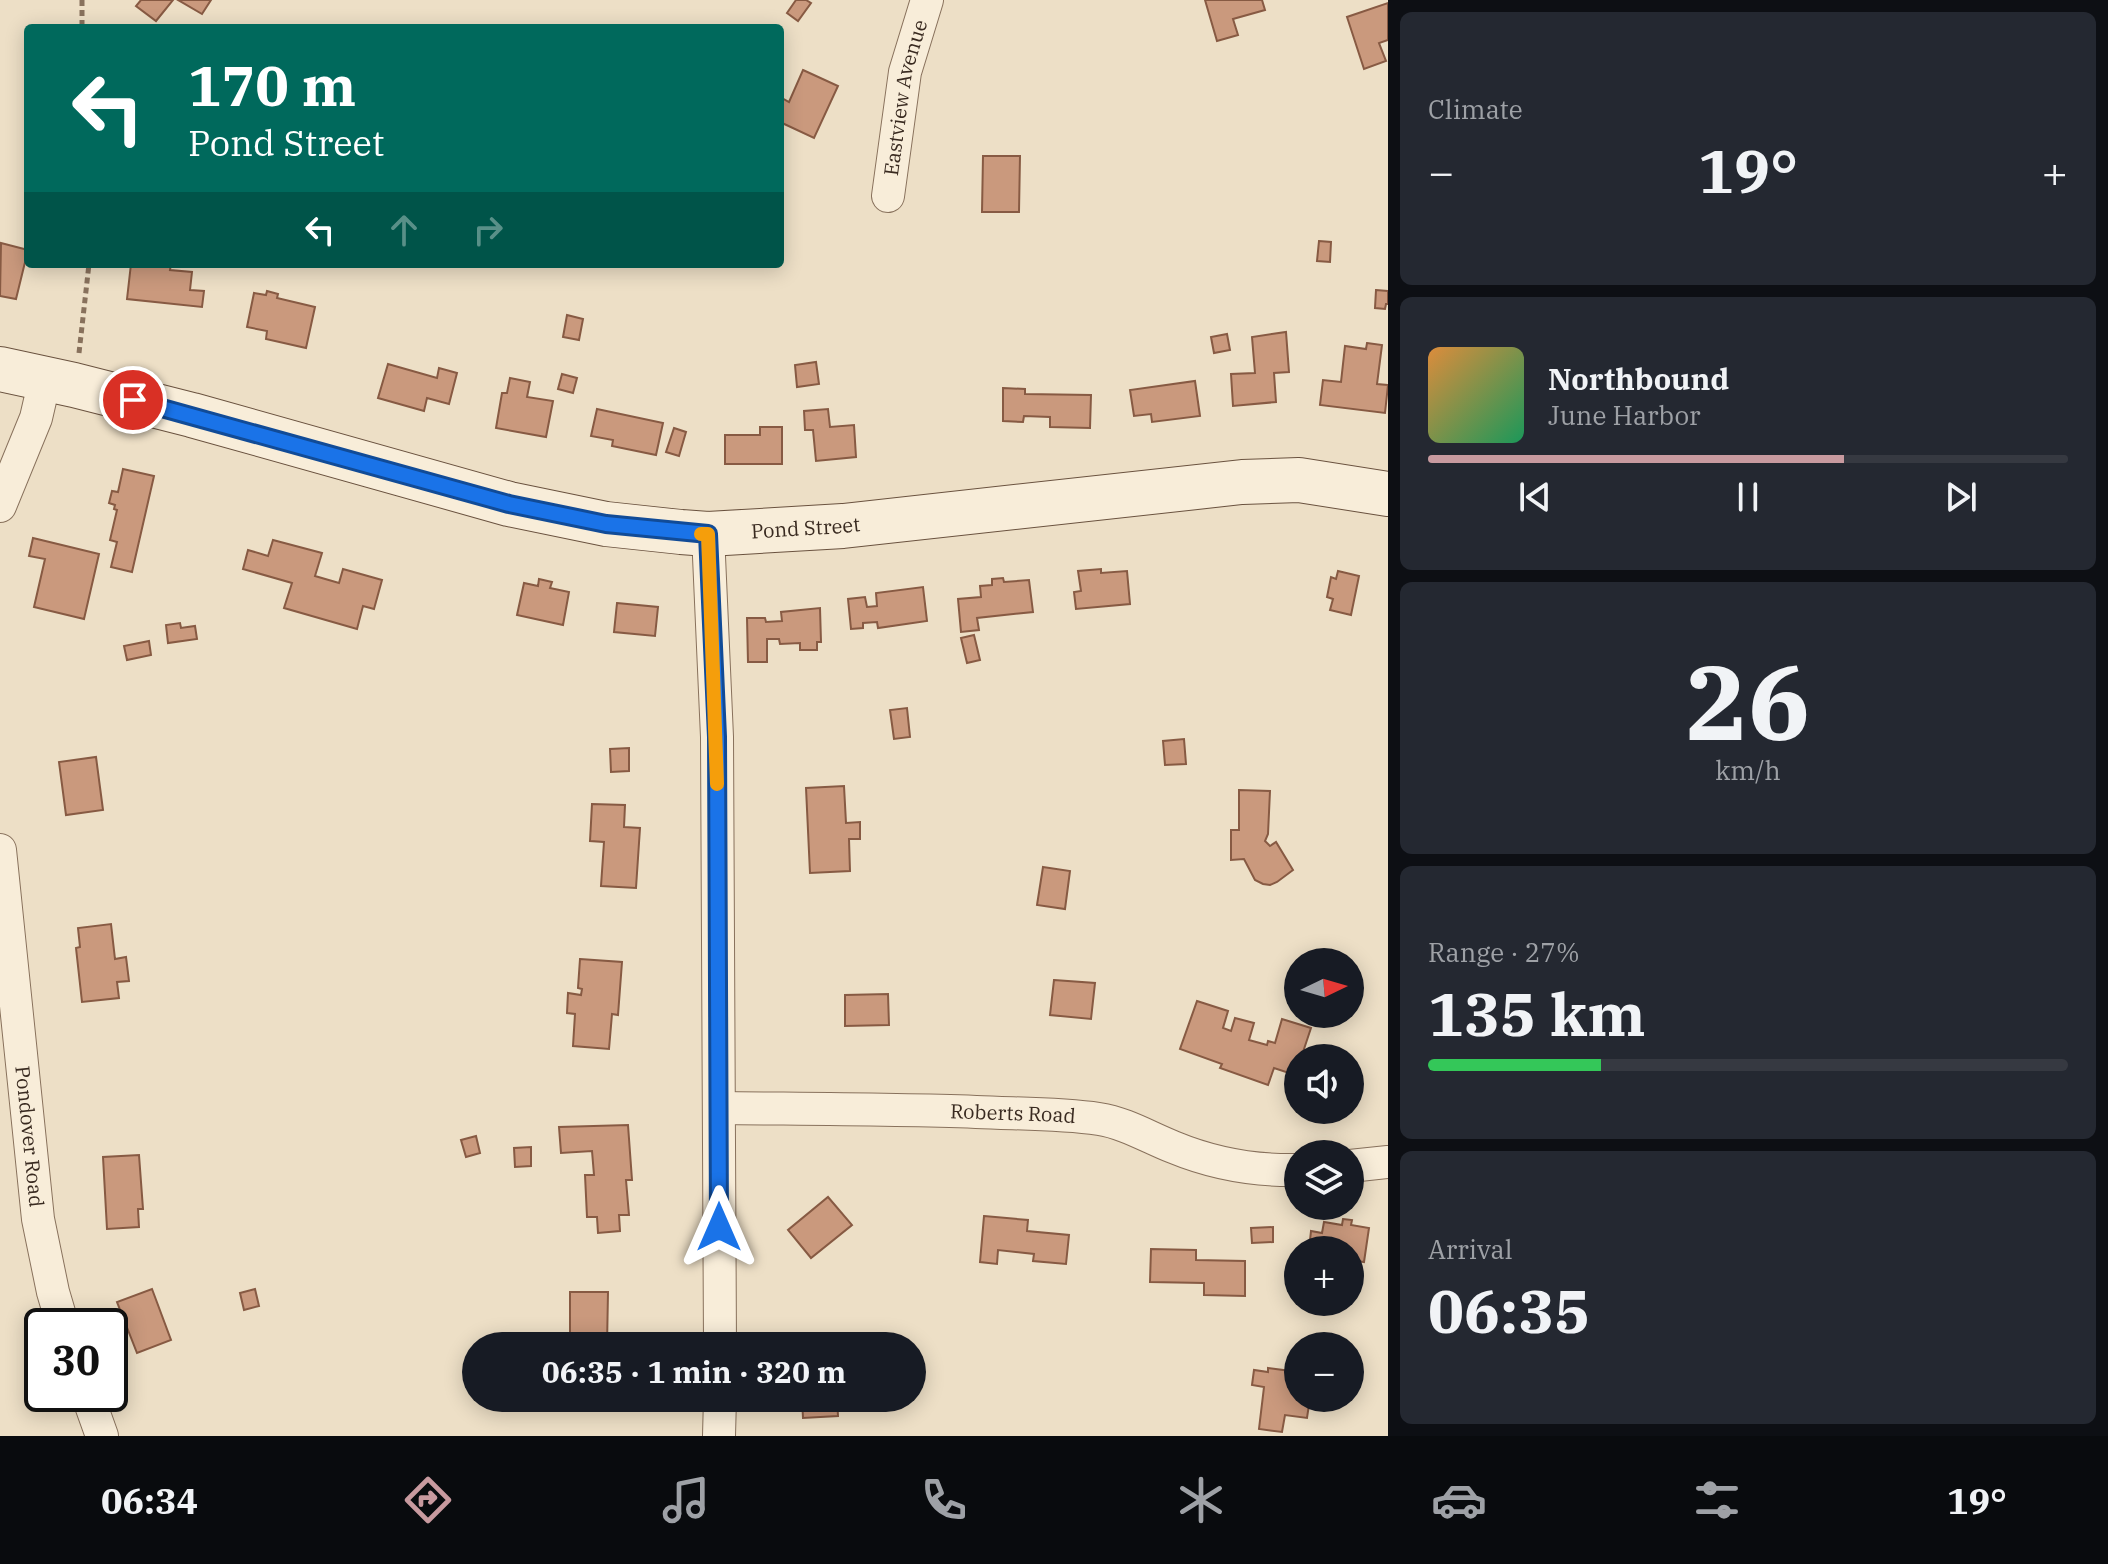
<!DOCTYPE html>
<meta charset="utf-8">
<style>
:root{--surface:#171b24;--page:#242831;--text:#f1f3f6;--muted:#9ea1a6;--line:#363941;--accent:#c89a9f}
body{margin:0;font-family:"IBM Plex Serif",serif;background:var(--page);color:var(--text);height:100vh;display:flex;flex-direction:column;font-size:30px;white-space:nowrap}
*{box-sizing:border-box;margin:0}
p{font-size:26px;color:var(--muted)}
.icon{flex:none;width:44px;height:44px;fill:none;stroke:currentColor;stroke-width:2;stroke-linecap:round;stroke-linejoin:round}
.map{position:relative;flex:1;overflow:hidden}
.details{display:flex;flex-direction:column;gap:12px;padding:12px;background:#0d0f14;width:720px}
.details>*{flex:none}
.hud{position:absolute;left:24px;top:24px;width:760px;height:244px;border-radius:8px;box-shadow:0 4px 20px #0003;background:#00695c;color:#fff;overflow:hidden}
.needle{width:52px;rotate:85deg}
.fabs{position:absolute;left:1284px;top:948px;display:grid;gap:16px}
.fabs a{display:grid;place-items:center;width:80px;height:80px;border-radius:50%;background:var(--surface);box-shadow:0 4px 20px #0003;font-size:40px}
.speed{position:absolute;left:24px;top:1308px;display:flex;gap:16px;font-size:40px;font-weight:700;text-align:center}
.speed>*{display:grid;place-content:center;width:104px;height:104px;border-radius:50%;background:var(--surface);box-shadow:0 4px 20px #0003;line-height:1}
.speed .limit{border:4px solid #111;border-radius:12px;background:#fff;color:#111}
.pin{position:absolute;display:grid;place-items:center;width:68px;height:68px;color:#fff;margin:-34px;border:4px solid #fff;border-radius:50%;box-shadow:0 2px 8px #0007}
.me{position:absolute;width:88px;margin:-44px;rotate:0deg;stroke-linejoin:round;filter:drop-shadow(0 0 6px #0008)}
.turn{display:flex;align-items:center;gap:28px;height:168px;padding:0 32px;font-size:36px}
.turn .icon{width:104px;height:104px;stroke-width:2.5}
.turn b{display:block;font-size:56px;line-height:68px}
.lanes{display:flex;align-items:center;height:76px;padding:0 32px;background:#0003;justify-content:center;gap:40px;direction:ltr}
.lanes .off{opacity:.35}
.big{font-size:60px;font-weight:700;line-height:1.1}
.details .card{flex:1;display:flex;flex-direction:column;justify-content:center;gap:12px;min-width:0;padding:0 28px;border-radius:12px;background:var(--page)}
.details .dial{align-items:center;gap:0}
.dial b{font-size:104px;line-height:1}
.song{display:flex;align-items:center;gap:24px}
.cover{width:96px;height:96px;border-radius:12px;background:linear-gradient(135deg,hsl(30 70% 55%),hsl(150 70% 35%))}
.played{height:8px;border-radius:4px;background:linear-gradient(90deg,var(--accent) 65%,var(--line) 65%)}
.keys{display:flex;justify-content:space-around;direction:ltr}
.heat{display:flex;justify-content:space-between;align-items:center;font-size:44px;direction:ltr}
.charge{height:12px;border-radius:6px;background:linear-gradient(90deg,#34c759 27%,var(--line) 0)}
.trip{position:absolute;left:462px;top:1332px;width:464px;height:80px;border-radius:40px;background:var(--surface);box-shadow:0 4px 20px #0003;font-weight:700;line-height:80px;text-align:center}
.tabs{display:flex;height:128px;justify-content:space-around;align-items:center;background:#090b0e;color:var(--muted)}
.tabs .icon{width:56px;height:56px}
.tabs .on{color:var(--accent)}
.tabs b{font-size:36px;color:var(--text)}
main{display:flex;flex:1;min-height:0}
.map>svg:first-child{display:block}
.building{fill:#ca997d;stroke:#875a43;stroke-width:2}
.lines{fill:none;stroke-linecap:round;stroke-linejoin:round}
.street-casing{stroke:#88715c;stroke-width:34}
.secondary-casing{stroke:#6a523f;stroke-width:46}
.path{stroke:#88715c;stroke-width:5;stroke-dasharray:6 4;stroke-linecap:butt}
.street{stroke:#f8edd9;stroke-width:32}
.secondary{stroke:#f8edd9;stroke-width:44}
.route-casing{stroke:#114b97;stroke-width:20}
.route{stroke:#1a73e8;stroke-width:14}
.slow{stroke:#f59e0b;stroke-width:14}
.labels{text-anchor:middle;stroke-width:8;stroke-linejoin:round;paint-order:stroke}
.street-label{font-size:20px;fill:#392a20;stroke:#f5ead6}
</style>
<main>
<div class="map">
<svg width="1388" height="1436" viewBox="0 0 1388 1436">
<rect width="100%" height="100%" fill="#eddfc6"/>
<!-- building -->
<g class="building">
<path d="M141 0H173L156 21 136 6Z"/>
<path d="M178 0H211L202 14Z"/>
<path d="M796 0H806L811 3 798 21 787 13Z"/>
<path d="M1205 0H1262L1265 10 1233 19 1238 35 1217 41Z"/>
<path d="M1388 3V40L1379 43 1386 61 1364 69 1347 17Z"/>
<path d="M803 70 838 86 814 138 780 122V97L789 102Z"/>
<path d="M983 156H1020L1019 212H982Z"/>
<path d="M1319 241 1331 242 1330 262 1317 261Z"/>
<path d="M1 243 28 250 16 299 0 296Z"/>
<path d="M131 264H171L170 270 192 272 190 290 204 291 202 307 127 299Z"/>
<path d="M1376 290 1388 291V304H1386L1385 309 1375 308Z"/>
<path d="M267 291 278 294 277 298 315 307 306 348 266 339 267 331 247 327 254 293 266 295Z"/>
<path d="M567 315 583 319 579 340 563 337Z"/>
<path d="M1286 332 1289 372 1274 373 1276 402 1233 406 1231 374 1255 373 1252 337Z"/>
<path d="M1227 334 1230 350 1214 353 1211 337Z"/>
<path d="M1367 343 1382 345 1377 384 1388 385 1385 413 1320 405 1323 380 1341 382 1345 346 1366 349Z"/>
<path d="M816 362 819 384 797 387 795 365Z"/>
<path d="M388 364 437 378 439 368 457 373 449 404 427 398 424 411 378 398Z"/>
<path d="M562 374 577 378 573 393 558 389Z"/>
<path d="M510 378 530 382 527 397 553 401 546 437 496 428 502 393H507Z"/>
<path d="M1195 381 1200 416 1152 422 1151 414 1134 416 1130 390Z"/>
<path d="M1003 388 1025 389V394L1091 395 1090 428 1050 427V417L1024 416 1023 422 1003 421Z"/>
<path d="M597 409 663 423 656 455 612 446 613 440 591 436Z"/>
<path d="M828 409 830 427 854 425 856 457 816 461 813 430H805L804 411Z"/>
<path d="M760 427H782V464H725V435H760Z"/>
<path d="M674 428 686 432 679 456 666 452Z"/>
<path d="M123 469 154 476 132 572 111 567 117 542 110 540 117 510 114 509 115 505 109 503 112 491 118 492Z"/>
<path d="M33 538 99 554 84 619 34 607 45 559 29 556Z"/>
<path d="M273 540 322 553 315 576 339 583 343 569 382 580 374 609 363 606 357 629 284 608 292 583 243 569 248 550 268 556Z"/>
<path d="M1101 569V573L1127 571 1130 604 1076 609 1074 592 1081 591 1078 571Z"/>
<path d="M1338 571 1359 576 1351 615 1330 610 1333 599 1327 597 1331 577 1336 579Z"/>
<path d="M1003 578 1004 582 1029 580 1033 612 977 618 979 630 961 632 958 599 981 597 980 586 992 585V579Z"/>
<path d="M539 579 552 582 550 588 569 592 563 625 517 615 524 583 538 586Z"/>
<path d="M923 587 927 621 878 628 877 622 863 623V628L851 629 848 599 865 597 867 607 877 606 876 593Z"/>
<path d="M617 603 658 607 655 636 614 632Z"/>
<path d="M820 608 821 642H817V650H800V643L780 644 779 639H767V662H748L747 618H765L766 622 782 621 781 612Z"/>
<path d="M180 623 181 628 195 626 197 639 168 643 166 625Z"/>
<path d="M974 635 980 660 967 663 961 638Z"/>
<path d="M149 641 151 655 127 660 124 646Z"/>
<path d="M907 708 910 737 894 739 890 710Z"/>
<path d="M1184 739 1186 764 1165 765 1163 741Z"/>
<path d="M629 748V771L611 772 610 749Z"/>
<path d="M96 757 103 810 66 815 59 762Z"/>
<path d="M844 786 846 823 860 822V839H849L850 871 810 873 806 788Z"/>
<path d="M1239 790 1270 791 1268 834 1265 841 1270 846 1276 842 1293 870 1277 882 1270 885 1263 884 1255 880 1244 859 1231 860V830H1239Z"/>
<path d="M592 804 625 805 624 827 640 828 636 888 601 886 604 842 590 841Z"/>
<path d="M1043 867 1070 871 1065 909 1037 905Z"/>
<path d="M111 924 115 959 126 957 129 981 117 982 119 998 82 1002 76 948 80 947 78 928Z"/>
<path d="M580 959 622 962 618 1015 612 1014 609 1049 573 1046 575 1014 567 1013 568 993 581 995 582 989 578 988Z"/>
<path d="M1054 980 1095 983 1091 1019 1050 1015Z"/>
<path d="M888 994 889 1025 845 1026V995Z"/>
<path d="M1197 1001 1228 1011 1223 1028 1231 1031 1235 1018 1254 1023 1249 1040 1267 1045 1268 1041 1275 1043 1282 1019 1311 1028 1301 1058H1298L1295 1075 1274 1068 1268 1085 1220 1068 1222 1064 1180 1049Z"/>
<path d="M628 1125 632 1180H626L629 1215H619L620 1231 598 1233 597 1217H587L585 1175H594L592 1151 561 1153 559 1127Z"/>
<path d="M476 1136 480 1153 466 1157 461 1140Z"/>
<path d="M531 1147V1166L515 1167 514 1148Z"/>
<path d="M139 1155 143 1209H138L139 1227 107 1229 103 1157Z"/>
<path d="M828 1197 852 1225 811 1258 788 1230Z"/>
<path d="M984 1216 1028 1220 1027 1231 1069 1235 1066 1264 1033 1261 1034 1254 998 1250 997 1264 980 1262Z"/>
<path d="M1343 1219 1352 1220 1351 1225 1369 1228 1364 1262 1350 1260V1250H1309L1311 1231 1322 1233 1324 1222 1342 1225Z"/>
<path d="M1273 1227V1242L1252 1243 1251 1228Z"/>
<path d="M1151 1249 1196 1250V1260L1245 1261V1296L1204 1295V1283L1150 1282Z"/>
<path d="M152 1289 171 1340 137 1353 117 1302Z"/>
<path d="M255 1289 259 1306 244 1310 240 1293Z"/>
<path d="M570 1292H608L607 1346H570Z"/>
<path d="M1268 1368 1298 1372V1398H1310L1307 1418 1285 1415 1282 1432 1259 1429 1264 1387 1252 1385 1254 1370 1268 1372Z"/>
<path d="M802 1398H837L838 1416 803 1418Z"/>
</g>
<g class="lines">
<!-- street casing -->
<g class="street-casing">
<g id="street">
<path id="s1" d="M888 196 905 72 927 0"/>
<path d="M0 506 36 418 45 379"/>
<path d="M708 534 717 737 720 1346"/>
<path id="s2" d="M0 850 38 1219 53 1292 63 1326"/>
<path id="s3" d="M719 1108C805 1109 891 1109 976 1112 1017 1114 1058 1113 1099 1119 1125 1123 1148 1137 1173 1147 1214 1164 1254 1171 1298 1170"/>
<path d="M1350 1166 1388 1162"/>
<path d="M87 1394 102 1436"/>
<path d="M719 1436 720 1398"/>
</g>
</g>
<!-- secondary casing -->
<g class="secondary-casing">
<g id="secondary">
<path id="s4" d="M0 369 74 385 192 415 509 504 606 524 681 532 708 534 843 526 1242 482 1299 480 1388 494"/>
</g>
</g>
<!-- path -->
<g class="path">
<path d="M82 0V28"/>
<path d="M79 353 89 264"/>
</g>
<!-- street -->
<use href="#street" class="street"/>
<!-- secondary -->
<use href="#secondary" class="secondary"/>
</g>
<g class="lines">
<!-- route casing -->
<g class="route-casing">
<path id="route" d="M133 400 509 504 606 524 708 534 717 737 719 1227"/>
</g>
<!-- route -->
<use href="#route" class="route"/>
<!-- slow -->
<path class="slow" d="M701 534H708L717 784"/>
</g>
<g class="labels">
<!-- street labels -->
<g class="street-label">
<text dy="7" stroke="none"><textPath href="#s1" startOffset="100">Eastview Avenue</textPath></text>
<text dy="7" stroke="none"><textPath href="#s4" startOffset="826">Pond Street</textPath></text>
<text dy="7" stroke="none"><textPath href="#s3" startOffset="294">Roberts Road</textPath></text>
<text dy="7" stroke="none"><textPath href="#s2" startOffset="288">Pondover Road</textPath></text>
</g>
</g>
</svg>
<div class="fabs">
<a><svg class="needle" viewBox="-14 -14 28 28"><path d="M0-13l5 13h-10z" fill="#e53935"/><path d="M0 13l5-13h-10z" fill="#9ea1a6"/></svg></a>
<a><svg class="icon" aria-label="sound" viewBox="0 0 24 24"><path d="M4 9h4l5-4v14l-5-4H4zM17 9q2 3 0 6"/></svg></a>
<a><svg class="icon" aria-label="layers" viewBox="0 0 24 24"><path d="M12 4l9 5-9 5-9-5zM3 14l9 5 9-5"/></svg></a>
<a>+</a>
<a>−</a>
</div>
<div class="speed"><div class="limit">30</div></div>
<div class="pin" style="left:133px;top:400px;background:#d93025"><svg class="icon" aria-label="arrive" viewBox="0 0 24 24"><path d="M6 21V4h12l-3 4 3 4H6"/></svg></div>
<svg class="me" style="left:719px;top:1227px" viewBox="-20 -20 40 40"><path d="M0-17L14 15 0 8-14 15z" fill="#1a73e8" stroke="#fff" stroke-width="4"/></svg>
<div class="trip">06:35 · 1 min · 320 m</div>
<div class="hud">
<div class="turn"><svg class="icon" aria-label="left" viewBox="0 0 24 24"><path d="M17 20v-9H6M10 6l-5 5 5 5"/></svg><div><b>170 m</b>Pond Street</div></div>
<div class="lanes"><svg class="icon" aria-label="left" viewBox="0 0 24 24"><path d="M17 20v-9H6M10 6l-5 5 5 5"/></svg><svg class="icon off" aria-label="ahead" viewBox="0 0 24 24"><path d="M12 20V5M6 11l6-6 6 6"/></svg><svg class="icon off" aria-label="right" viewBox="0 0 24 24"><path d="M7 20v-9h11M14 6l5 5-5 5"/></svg></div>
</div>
</div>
<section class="details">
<div class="card"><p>Climate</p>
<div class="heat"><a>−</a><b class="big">19°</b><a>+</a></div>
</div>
<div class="card">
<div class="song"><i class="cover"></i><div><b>Northbound</b><p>June Harbor</p></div></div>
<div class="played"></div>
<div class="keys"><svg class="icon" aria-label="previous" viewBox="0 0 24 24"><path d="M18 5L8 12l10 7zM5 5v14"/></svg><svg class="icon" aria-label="pause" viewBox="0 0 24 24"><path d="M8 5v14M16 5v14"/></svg><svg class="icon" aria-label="next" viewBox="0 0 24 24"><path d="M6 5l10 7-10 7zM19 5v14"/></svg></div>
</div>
<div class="card dial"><b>26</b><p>km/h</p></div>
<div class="card"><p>Range · 27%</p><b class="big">135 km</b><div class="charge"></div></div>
<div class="card"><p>Arrival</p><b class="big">06:35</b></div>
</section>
</main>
<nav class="tabs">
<b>06:34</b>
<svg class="icon on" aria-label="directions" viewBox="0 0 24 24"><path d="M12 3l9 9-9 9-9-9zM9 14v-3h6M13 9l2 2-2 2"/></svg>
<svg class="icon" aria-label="music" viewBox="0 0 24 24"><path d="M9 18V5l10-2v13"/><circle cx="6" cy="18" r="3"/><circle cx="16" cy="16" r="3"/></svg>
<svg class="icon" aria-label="phone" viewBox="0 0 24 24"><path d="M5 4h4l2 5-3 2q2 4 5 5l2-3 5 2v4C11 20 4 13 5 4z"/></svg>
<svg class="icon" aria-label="climate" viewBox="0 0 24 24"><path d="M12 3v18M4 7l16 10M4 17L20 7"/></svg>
<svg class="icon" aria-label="car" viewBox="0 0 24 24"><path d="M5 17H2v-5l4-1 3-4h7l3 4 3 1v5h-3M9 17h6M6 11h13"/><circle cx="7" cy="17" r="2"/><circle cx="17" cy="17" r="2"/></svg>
<svg class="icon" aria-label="filters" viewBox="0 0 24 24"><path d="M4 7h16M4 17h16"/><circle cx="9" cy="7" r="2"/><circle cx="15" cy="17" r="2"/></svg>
<b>19°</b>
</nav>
